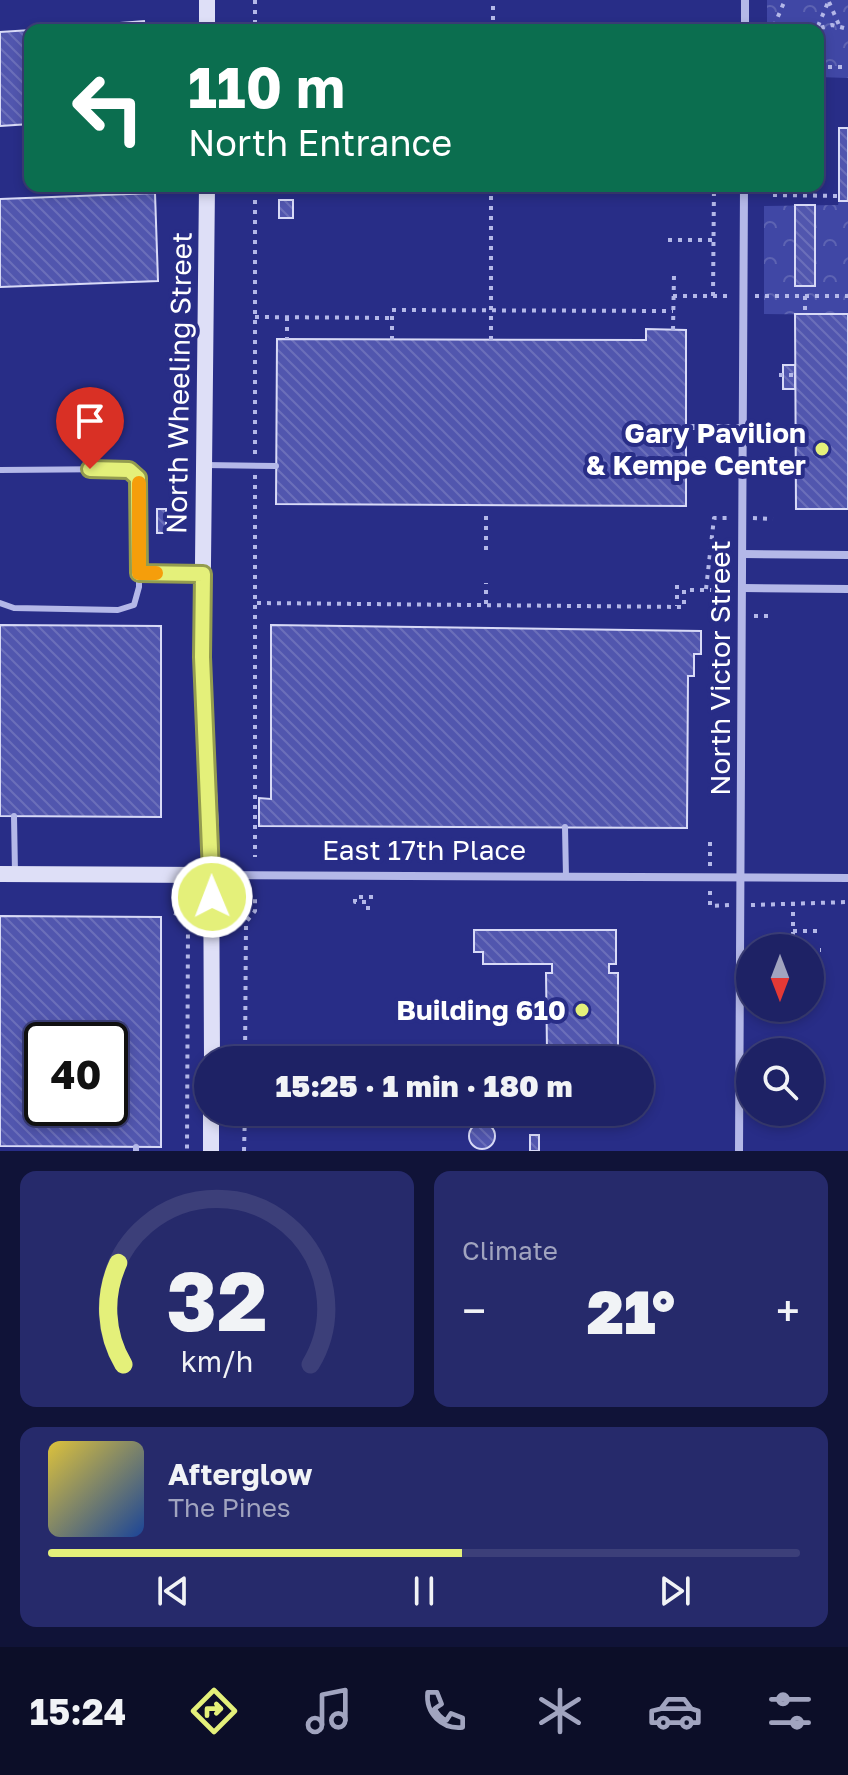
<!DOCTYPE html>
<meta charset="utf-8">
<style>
:root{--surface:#1e2265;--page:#262a6b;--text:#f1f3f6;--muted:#a1a4bf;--line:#3c3f79;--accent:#e4f07a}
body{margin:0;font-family:"Golos Text",sans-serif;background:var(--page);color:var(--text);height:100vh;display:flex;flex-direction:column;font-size:30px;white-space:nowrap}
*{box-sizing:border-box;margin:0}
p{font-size:26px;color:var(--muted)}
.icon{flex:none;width:44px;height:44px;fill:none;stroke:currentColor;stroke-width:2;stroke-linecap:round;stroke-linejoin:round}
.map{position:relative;height:1151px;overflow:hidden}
.drawer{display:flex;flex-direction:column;gap:20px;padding:20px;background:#101338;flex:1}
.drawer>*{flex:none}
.top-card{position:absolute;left:24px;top:24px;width:800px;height:168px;border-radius:16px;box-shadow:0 4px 12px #0003,0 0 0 2px var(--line);background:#0b6e4f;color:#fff;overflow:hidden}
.needle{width:52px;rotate:180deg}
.buttons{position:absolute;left:736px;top:934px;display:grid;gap:16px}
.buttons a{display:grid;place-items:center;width:88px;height:88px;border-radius:50%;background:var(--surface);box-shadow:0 4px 12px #0003,0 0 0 2px var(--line);font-size:40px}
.speed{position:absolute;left:24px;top:1022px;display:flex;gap:16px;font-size:40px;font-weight:700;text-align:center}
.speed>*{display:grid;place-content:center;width:104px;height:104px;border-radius:50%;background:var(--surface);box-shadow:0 4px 12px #0003,0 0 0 2px var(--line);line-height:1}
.speed .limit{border:4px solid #111;border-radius:12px;background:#fff;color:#111}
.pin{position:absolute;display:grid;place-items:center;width:68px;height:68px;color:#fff;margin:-82px -34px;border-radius:50% 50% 50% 0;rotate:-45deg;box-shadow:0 0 8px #0007}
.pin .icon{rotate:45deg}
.me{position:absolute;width:88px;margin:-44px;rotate:359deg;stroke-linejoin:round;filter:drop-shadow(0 0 6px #0008)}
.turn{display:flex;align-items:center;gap:28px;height:168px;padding:0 32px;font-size:36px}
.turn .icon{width:104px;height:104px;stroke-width:2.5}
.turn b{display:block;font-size:56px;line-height:68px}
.big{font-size:60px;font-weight:800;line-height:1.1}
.drawer .card{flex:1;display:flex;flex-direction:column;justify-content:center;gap:12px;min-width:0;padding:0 28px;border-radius:16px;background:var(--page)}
.drawer .dial{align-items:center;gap:0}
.dial svg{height:208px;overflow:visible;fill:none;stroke:var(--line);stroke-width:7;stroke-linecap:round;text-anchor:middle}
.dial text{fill:var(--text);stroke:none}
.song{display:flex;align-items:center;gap:24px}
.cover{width:96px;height:96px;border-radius:12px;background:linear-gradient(135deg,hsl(50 70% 55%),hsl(220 70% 35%))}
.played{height:8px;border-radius:4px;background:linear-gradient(90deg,var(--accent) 55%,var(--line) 55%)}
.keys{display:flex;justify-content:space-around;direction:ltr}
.heat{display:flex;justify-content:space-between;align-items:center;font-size:44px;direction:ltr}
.drawer .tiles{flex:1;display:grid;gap:20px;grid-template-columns:1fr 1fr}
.card:last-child{grid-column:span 2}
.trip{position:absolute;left:194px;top:1046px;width:460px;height:80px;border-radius:40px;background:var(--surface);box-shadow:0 4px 12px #0003,0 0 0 2px var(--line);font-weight:800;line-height:80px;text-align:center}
.dock{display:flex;height:128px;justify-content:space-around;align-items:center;background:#0c0e28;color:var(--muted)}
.dock .icon{width:56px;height:56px}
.dock .on{color:var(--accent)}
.dock b{font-size:36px;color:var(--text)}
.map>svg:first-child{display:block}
.park{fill:url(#park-crowns)}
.building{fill:url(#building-back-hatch);stroke:#d8daf7;stroke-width:2;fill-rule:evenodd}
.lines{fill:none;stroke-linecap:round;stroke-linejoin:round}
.path{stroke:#b4b8e8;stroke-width:4;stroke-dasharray:4 6;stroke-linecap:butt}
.lane{stroke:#b4b8e8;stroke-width:6}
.street{stroke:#b4b8e8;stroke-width:8}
.secondary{stroke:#dedff7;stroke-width:16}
.route-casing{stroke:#949c4f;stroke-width:20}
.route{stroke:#e4f07a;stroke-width:14}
.slow{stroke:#f59e0b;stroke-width:14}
.poi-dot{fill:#e4f07a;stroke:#282d87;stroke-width:3}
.labels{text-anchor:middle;stroke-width:8;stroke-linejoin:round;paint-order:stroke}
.street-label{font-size:28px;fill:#fff;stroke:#282d87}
.poi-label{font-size:28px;font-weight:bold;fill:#fff;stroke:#282d87;text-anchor:end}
</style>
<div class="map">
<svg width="848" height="1151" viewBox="0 0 848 1151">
<defs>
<pattern id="park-crowns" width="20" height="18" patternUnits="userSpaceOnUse" patternTransform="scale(2)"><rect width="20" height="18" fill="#4047a5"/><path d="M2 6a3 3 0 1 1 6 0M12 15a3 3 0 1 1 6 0" fill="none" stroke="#5d63b2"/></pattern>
<pattern id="building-back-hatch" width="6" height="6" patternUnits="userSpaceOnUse" patternTransform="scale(2)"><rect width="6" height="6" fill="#5156ae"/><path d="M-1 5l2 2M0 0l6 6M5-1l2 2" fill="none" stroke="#6b6fba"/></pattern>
</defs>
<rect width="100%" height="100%" fill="#282d87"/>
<!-- park -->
<g class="park">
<path d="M767 0H848V78L818 77V30H767Z"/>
<path d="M839 201H848V315L764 314V206L838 205Z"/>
</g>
<!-- building -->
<g class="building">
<path d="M144 21 145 30H32Z"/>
<path d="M30 30V124L0 126V32Z"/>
<rect x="839" y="128" width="9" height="73"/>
<path d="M155 193 158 281 0 287V199Z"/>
<rect x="279" y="200" width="14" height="18"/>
<rect x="795" y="205" width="20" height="81"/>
<path d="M795 314H848V509H796Z"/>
<path d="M179 321H188L187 338 178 337Z"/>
<path d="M646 329 686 330V506L276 504 277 339 646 340Z"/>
<rect x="783" y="365" width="12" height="24"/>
<rect x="157" y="509" width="9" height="24"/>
<path d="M0 625 161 626V817L0 816Z"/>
<path d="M271 625 701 631V654H694V676H688L687 828 259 826V798L271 799Z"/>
<path d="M0 916 161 917V1147L0 1146ZM42 1040H110V1108H42Z"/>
<path d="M474 930H616V964H609V973H618V1051H547L546 973H552V964H483V952H474Z"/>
<path d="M471 1112H493L482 1118Z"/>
<circle cx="482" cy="1136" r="13"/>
<rect x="530" y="1135" width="9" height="16"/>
</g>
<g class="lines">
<!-- path -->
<g class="path">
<path d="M255 0V30"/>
<path d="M829 2 839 25"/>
<path d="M774 26 785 0"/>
<path d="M818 26 829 0"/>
<path d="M493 30V0"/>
<path d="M811 30 832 25 848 29"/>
<path d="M818 67H848"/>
<path d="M773 195 839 196"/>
<path d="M668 240H713"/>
<path d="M673 296H731"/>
<path d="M713 296 714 186"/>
<path d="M755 296H848"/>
<path d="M805 296V314"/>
<path d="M255 317 392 318"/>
<path d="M287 317V339"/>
<path d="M673 330 674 275"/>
<path d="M392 340V310L673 311"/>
<path d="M491 340V186"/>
<path d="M779 375H795"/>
<path d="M255 454V186"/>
<path d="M255 475V857"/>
<path d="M486 516V556"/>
<path d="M753 518 773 519"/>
<path d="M677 585V606"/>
<path d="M706 589 714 518H732"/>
<path d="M257 603 684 607V590H713L712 615H730"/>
<path d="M486 604V583"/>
<path d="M754 616H772"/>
<path d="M710 866V840"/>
<path d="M710 891V906L730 905"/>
<path d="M793 902V948"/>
<path d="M751 905 848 902"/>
<path d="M368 910V902H355V897H376"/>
<path d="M174 913 184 916 188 924 187 1151"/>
<path d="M793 931H821"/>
<path d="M810 950H821"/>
<path d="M245 1060 246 922 255 911V894"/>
<path d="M244 1151 245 1112"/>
</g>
<!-- lane -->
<g class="lane">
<path d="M686 427H743"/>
<path d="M204 465 276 466"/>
<path d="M0 470 123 469 136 474 139 488V587L134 605 118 610 14 608 0 603"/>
<path d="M139 573 203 574"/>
<path d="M14 816 15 873"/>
<path d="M565 827 566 877"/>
<path d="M136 1147V1151"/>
</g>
<!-- street -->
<g class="street">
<path d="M745 30V0"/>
<path d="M743 554 848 555"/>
<path d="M743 588 848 589"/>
<path d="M212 875 848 878"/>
<path d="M739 1151 744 186"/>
</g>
<!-- secondary -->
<g class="secondary">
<path d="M207 30V0"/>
<path d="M207 186 202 657 211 830 212 1060"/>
<path d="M0 874 212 875"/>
<path d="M211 1151V1112"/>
</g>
</g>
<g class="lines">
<!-- route casing -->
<g class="route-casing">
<path id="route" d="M90 469 129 470 138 478 139 573 203 574 202 657 212 897"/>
</g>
<!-- route -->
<use href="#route" class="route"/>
<!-- slow -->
<path class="slow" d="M139 483V573H156"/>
</g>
<!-- markers -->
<g class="poi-dot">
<circle cx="822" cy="449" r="8"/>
<circle cx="582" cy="1010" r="8"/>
</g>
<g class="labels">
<!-- street labels -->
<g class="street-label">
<text transform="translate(179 383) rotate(-89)" y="10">North Wheeling Street</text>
<text transform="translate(720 668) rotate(-90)" y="10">North Victor Street</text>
<text x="424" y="860">East 17th Place</text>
</g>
<!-- poi labels -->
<g class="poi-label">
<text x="806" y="443">Gary Pavilion<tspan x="806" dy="32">&amp; Kempe Center</tspan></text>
<text x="566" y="1020">Building 610</text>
</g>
</g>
</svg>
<div class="buttons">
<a><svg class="needle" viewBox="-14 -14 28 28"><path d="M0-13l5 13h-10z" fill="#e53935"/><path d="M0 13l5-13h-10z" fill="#a1a4bf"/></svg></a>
<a><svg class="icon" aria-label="search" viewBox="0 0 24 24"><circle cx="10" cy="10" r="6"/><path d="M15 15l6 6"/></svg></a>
</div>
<div class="speed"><div class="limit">40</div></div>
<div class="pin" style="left:90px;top:469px;background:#d93025"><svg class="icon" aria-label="arrive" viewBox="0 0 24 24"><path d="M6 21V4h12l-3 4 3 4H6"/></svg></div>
<svg class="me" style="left:212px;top:897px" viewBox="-20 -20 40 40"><circle r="17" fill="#e4f07a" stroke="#fff" stroke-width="3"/><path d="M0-11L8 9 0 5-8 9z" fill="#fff"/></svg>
<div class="trip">15:25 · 1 min · 180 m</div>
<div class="top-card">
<div class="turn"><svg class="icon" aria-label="left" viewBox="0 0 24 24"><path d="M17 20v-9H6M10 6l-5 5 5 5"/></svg><div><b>110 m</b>North Entrance</div></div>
</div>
</div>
<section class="drawer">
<div class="tiles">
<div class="card dial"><svg viewBox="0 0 100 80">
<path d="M14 69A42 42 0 1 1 86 69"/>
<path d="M14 69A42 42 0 0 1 12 30" stroke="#e4f07a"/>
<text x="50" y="56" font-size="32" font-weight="700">32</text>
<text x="50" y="72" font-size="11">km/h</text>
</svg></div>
<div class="card"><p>Climate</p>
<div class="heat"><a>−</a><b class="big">21°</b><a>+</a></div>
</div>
<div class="card">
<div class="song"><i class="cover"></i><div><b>Afterglow</b><p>The Pines</p></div></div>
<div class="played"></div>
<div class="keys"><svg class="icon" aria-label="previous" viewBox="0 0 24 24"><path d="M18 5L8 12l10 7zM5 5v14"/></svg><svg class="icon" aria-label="pause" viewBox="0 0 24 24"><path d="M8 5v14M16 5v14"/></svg><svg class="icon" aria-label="next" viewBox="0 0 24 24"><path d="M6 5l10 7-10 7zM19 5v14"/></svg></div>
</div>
</div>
</section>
<nav class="dock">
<b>15:24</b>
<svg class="icon on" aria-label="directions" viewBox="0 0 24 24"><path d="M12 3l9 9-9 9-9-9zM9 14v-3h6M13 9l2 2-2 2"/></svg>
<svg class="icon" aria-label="music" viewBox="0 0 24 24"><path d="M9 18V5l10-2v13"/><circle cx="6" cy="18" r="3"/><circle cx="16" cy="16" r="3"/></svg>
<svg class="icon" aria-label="phone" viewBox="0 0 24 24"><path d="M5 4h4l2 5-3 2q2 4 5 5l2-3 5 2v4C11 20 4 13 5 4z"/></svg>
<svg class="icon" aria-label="climate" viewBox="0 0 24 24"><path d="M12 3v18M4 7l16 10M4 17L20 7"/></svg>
<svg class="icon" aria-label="car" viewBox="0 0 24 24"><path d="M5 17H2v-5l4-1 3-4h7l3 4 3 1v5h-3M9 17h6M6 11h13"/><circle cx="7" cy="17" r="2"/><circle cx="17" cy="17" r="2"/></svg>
<svg class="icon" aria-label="filters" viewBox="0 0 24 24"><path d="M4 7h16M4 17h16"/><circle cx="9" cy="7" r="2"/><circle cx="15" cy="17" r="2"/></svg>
</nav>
